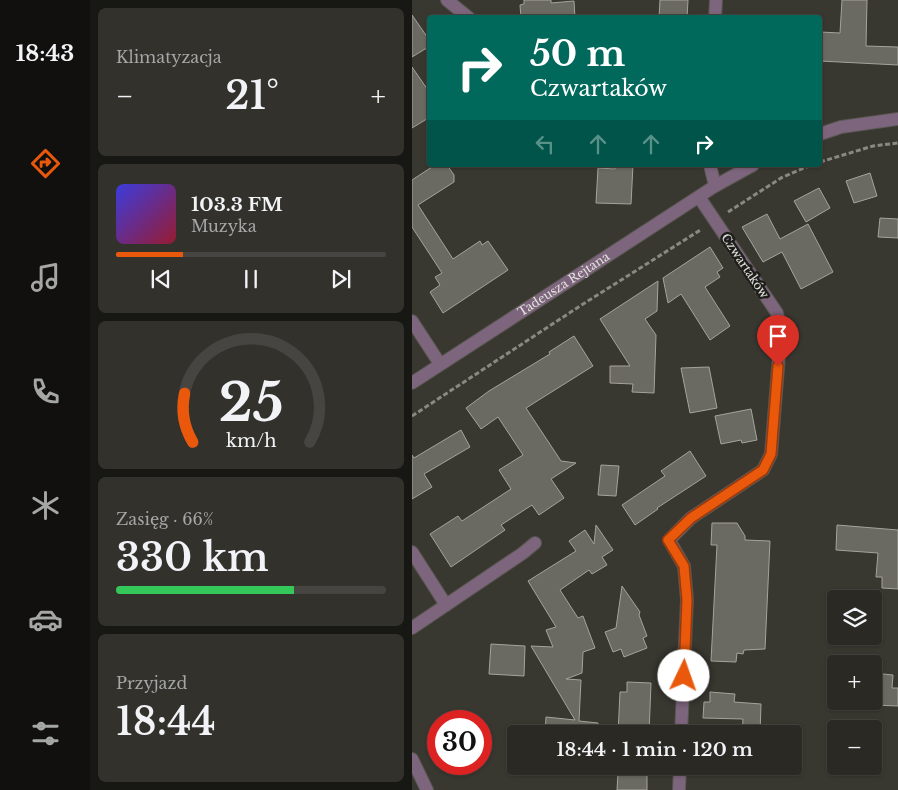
<!DOCTYPE html>
<html lang="pl">
<meta charset="utf-8">
<style>
:root{--surface:#2a2924;--page:#32312c;--text:#f1f3f6;--muted:#a5a6a6;--line:#464541;--accent:#ea580c}
body{margin:0;font-family:"Libre Baskerville",serif;background:var(--page);color:var(--text);height:100vh;display:flex;flex-direction:column;font-size:19px;white-space:nowrap}
*{box-sizing:border-box;margin:0}
p{font-size:16px;color:var(--muted)}
.icon{flex:none;width:28px;height:28px;fill:none;stroke:currentColor;stroke-width:2;stroke-linecap:round;stroke-linejoin:round}
.map{position:relative;flex:1;overflow:hidden}
.panel{display:flex;flex-direction:column;gap:8px;padding:8px;background:#171714;width:322px}
.panel>*{flex:none}
.hud{position:absolute;left:15px;top:15px;width:395px;height:152px;border-radius:5px;box-shadow:0 1px 4px #0004,0 0 0 1px var(--line);background:#00695c;color:#fff;overflow:hidden}
.tools{position:absolute;left:415px;top:590px;display:grid;gap:10px}
.tools a{display:grid;place-items:center;width:55px;height:55px;border-radius:5px;background:var(--surface);box-shadow:0 1px 4px #0004,0 0 0 1px var(--line);font-size:25px}
.speed{position:absolute;left:15px;top:710px;display:flex;gap:10px;font-size:25px;font-weight:700;text-align:center}
.speed>*{display:grid;place-content:center;width:65px;height:65px;border-radius:50%;background:var(--surface);box-shadow:0 1px 4px #0004,0 0 0 1px var(--line);line-height:1}
.speed .limit{border:8px solid #d22;background:#fff;color:#111}
.pin{position:absolute;display:grid;place-items:center;width:42px;height:42px;color:#fff;margin:-51px -21px;border-radius:50% 50% 50% 0;rotate:-45deg;box-shadow:0 0 5px #0007}
.pin .icon{rotate:45deg}
.me{position:absolute;width:55px;margin:-28px;rotate:3deg;stroke-linejoin:round;filter:drop-shadow(0 0 4px #0008)}
.turn{display:flex;align-items:center;gap:18px;height:105px;padding:0 20px;font-size:22px}
.turn .icon{width:65px;height:65px;stroke-width:2.5}
.turn b{display:block;font-size:35px;line-height:42px}
.lanes{display:flex;align-items:center;height:48px;padding:0 20px;background:#0003;justify-content:center;gap:25px;direction:ltr}
.lanes .off{opacity:.35}
.big{font-size:38px;font-weight:600;line-height:1.1}
.panel .card{flex:1;display:flex;flex-direction:column;justify-content:center;gap:8px;min-width:0;padding:0 18px;border-radius:8px;background:var(--page)}
.panel .dial{align-items:center;gap:0}
.dial svg{height:130px;overflow:visible;fill:none;stroke:var(--line);stroke-width:7;stroke-linecap:round;text-anchor:middle}
.dial text{fill:var(--text);stroke:none}
.song{display:flex;align-items:center;gap:15px}
.cover{width:60px;height:60px;border-radius:8px;background:linear-gradient(135deg,hsl(240 70% 55%),hsl(350 70% 35%))}
.played{height:5px;border-radius:2px;background:linear-gradient(90deg,var(--accent) 25%,var(--line) 25%)}
.keys{display:flex;justify-content:space-around;direction:ltr}
.heat{display:flex;justify-content:space-between;align-items:center;font-size:28px;direction:ltr}
.charge{height:8px;border-radius:4px;background:linear-gradient(90deg,#34c759 66%,var(--line) 0)}
.trip{position:absolute;left:95px;top:725px;width:295px;height:50px;border-radius:5px;background:var(--surface);box-shadow:0 1px 4px #0004,0 0 0 1px var(--line);font-weight:600;line-height:50px;text-align:center}
main{display:flex;flex:1;min-height:0}
.tab-bar{display:flex;flex-direction:column;width:90px;justify-content:space-around;align-items:center;background:#11100e;color:var(--muted)}
.tab-bar .icon{width:35px;height:35px}
.tab-bar .active{color:var(--accent)}
.tab-bar b{font-size:22px;color:var(--text)}
.map>svg:first-child{display:block}
.building{fill:#6a6962;stroke:#a5a49c}
.lines{fill:none;stroke-linecap:round;stroke-linejoin:round}
.minor-casing{stroke:#57564f;stroke-width:14}
.path{stroke:#898882;stroke-width:3;stroke-dasharray:5 2.5;stroke-linecap:butt}
.minor{stroke:#7d657d;stroke-width:12}
.route-casing{stroke:#983908;stroke-width:12}
.route{stroke:#ea580c;stroke-width:9}
.labels{text-anchor:middle;stroke-width:5;stroke-linejoin:round;paint-order:stroke}
.street-label{font-size:12px;fill:#e2e1dd;stroke:#1e1e1b}
</style>
<main>
<nav class="tab-bar">
<b>18:43</b>
<svg class="icon active" aria-label="directions" viewBox="0 0 24 24"><path d="M12 3l9 9-9 9-9-9zM9 14v-3h6M13 9l2 2-2 2"/></svg>
<svg class="icon" aria-label="music" viewBox="0 0 24 24"><path d="M9 18V5l10-2v13"/><circle cx="6" cy="18" r="3"/><circle cx="16" cy="16" r="3"/></svg>
<svg class="icon" aria-label="phone" viewBox="0 0 24 24"><path d="M5 4h4l2 5-3 2q2 4 5 5l2-3 5 2v4C11 20 4 13 5 4z"/></svg>
<svg class="icon" aria-label="climate" viewBox="0 0 24 24"><path d="M12 3v18M4 7l16 10M4 17L20 7"/></svg>
<svg class="icon" aria-label="car" viewBox="0 0 24 24"><path d="M5 17H2v-5l4-1 3-4h7l3 4 3 1v5h-3M9 17h6M6 11h13"/><circle cx="7" cy="17" r="2"/><circle cx="17" cy="17" r="2"/></svg>
<svg class="icon" aria-label="filters" viewBox="0 0 24 24"><path d="M4 7h16M4 17h16"/><circle cx="9" cy="7" r="2"/><circle cx="15" cy="17" r="2"/></svg>
</nav>
<section class="panel">
<div class="card"><p>Klimatyzacja</p>
<div class="heat"><a>−</a><b class="big">21°</b><a>+</a></div>
</div>
<div class="card">
<div class="song"><i class="cover"></i><div><b>103.3 FM</b><p>Muzyka</p></div></div>
<div class="played"></div>
<div class="keys"><svg class="icon" aria-label="previous" viewBox="0 0 24 24"><path d="M18 5L8 12l10 7zM5 5v14"/></svg><svg class="icon" aria-label="pause" viewBox="0 0 24 24"><path d="M8 5v14M16 5v14"/></svg><svg class="icon" aria-label="next" viewBox="0 0 24 24"><path d="M6 5l10 7-10 7zM19 5v14"/></svg></div>
</div>
<div class="card dial"><svg viewBox="0 0 100 80">
<path d="M14 69A42 42 0 1 1 86 69"/>
<path d="M14 69A42 42 0 0 1 9 39" stroke="#ea580c"/>
<text x="50" y="56" font-size="32" font-weight="700">25</text>
<text x="50" y="72" font-size="11">km/h</text>
</svg></div>
<div class="card"><p>Zasięg · 66%</p><b class="big">330 km</b><div class="charge"></div></div>
<div class="card"><p>Przyjazd</p><b class="big">18:44</b></div>
</section>
<div class="map">
<svg width="486" height="790" viewBox="0 0 486 790">
<rect width="100%" height="100%" fill="#383730"/>
<!-- building -->
<g class="building">
<path d="M112 0H139V3L162 1 163 18H109L108 5 112 4Z"/>
<path d="M248 0H276L275 18H247Z"/>
<path d="M430 0H455L454 46 486 47V65L408 61V32L428 33Z"/>
<path d="M0 15 18 41V46L0 57Z"/>
<path d="M0 67 18 93V117L0 128Z"/>
<path d="M23 165H35L42 175V182L6 205 41 259 68 241 70 245 76 241 96 270 31 313 18 292 28 285 23 277 30 273 0 227V180Z"/>
<path d="M203 165H221L219 204 184 203 186 168 203 169Z"/>
<path d="M458 173 465 196 442 203 434 181Z"/>
<path d="M407 188 418 208 394 222 382 201Z"/>
<path d="M355 214 368 239 396 224 421 272 389 289 370 252 351 262 330 227Z"/>
<path d="M468 218 486 219V238L466 237Z"/>
<path d="M298 247 311 268 305 272 308 277 293 287 318 326 298 340 269 294 256 303 251 278Z"/>
<path d="M246 281 245 311 233 319 244 335 242 393 220 392 221 384 198 383V366H218L188 319Z"/>
<path d="M162 336 181 366 114 408 149 461 164 463 139 479 152 498 127 515 120 505 89 525 93 530 39 567 18 534 46 516 50 521 99 489 87 470 111 455 86 417 69 429 54 408 77 391 138 354 137 352Z"/>
<path d="M297 367 305 408 278 413 269 368Z"/>
<path d="M339 409 345 440 330 443 329 440 309 444 303 416Z"/>
<path d="M49 430 58 447 12 474 20 487 0 499V455L2 458Z"/>
<path d="M278 451 294 476 245 508 246 509 223 525 210 505 253 476 249 471Z"/>
<path d="M189 465 207 466 204 496 186 495Z"/>
<path d="M300 523H325L333 536V540L358 541 353 649 332 650 331 654 325 653 324 662 299 661 305 545H299Z"/>
<path d="M184 525 201 550 190 557 195 565 180 574 177 570 148 590 166 618 171 616 183 648 171 652 170 673 154 679 169 680 167 721 186 723V734H133L134 717 163 720 119 646 141 647 134 630 144 627 116 581 164 551 157 541 173 530 182 544Z"/>
<path d="M425 525 486 530V589L470 588V577H464L466 553 424 550Z"/>
<path d="M210 586 228 612 227 615 235 636 231 638 235 648 212 657 209 649 201 652 193 632 204 628Z"/>
<path d="M79 644 113 646 112 676 77 674Z"/>
<path d="M461 673 481 675 480 688H486V706L461 705Z"/>
<path d="M215 682 239 683 237 734H206L208 692H215Z"/>
<path d="M298 692 323 694 322 702 349 704 348 734H330L331 719 291 718 292 702H298Z"/>
<path d="M206 773 235 775V790H205Z"/>
</g>
<g class="lines">
<!-- minor casing -->
<g class="minor-casing">
<g id="minor">
<path d="M35 0 57 18"/>
<path d="M303 18 304 0"/>
<path d="M408 134 429 127 486 119"/>
<path d="M298 165 303 186"/>
<path d="M0 321 28 364"/>
<path id="s1" d="M0 383 303 186 341 165"/>
<path d="M0 552 34 605"/>
<path d="M0 628 111 553 123 543"/>
<path d="M269 734 275 600 272 566 257 540 279 518 351 470 359 454 369 331 365 313 287 197"/>
<path d="M0 759 15 790"/>
<path d="M267 790 268 766"/>
</g>
</g>
<!-- path -->
<g class="path">
<path d="M408 162 461 146 486 143"/>
<path d="M316 212 369 178 399 165"/>
<path d="M0 416 168 306 290 229"/>
</g>
<!-- minor -->
<use href="#minor" class="minor"/>
</g>
<g class="lines">
<!-- route casing -->
<g class="route-casing">
<path id="route" d="M272 676 275 600 272 566 256 540 279 518 351 470 359 454 366 366"/>
</g>
<!-- route -->
<use href="#route" class="route"/>
</g>
<g class="labels">
<!-- street labels -->
<g class="street-label">
<text transform="translate(333 266) rotate(56)" y="4">Czwartaków</text>
<text dy="4" stroke="none"><textPath href="#s1" startOffset="181">Tadeusza Rejtana</textPath></text>
</g>
</g>
</svg>
<div class="tools">
<a><svg class="icon" aria-label="layers" viewBox="0 0 24 24"><path d="M12 4l9 5-9 5-9-5zM3 14l9 5 9-5"/></svg></a>
<a>+</a>
<a>−</a>
</div>
<div class="speed"><div class="limit">30</div></div>
<div class="pin" style="left:366px;top:366px;background:#d93025"><svg class="icon" aria-label="arrive" viewBox="0 0 24 24"><path d="M6 21V4h12l-3 4 3 4H6"/></svg></div>
<svg class="me" style="left:272px;top:676px" viewBox="-20 -20 40 40"><circle r="19" fill="#fff"/><path d="M0-13L10 11 0 6-10 11z" fill="#ea580c"/></svg>
<div class="trip">18:44 · 1 min · 120 m</div>
<div class="hud">
<div class="turn"><svg class="icon" aria-label="right" viewBox="0 0 24 24"><path d="M7 20v-9h11M14 6l5 5-5 5"/></svg><div><b>50 m</b>Czwartaków</div></div>
<div class="lanes"><svg class="icon off" aria-label="left" viewBox="0 0 24 24"><path d="M17 20v-9H6M10 6l-5 5 5 5"/></svg><svg class="icon off" aria-label="ahead" viewBox="0 0 24 24"><path d="M12 20V5M6 11l6-6 6 6"/></svg><svg class="icon off" aria-label="ahead" viewBox="0 0 24 24"><path d="M12 20V5M6 11l6-6 6 6"/></svg><svg class="icon" aria-label="right" viewBox="0 0 24 24"><path d="M7 20v-9h11M14 6l5 5-5 5"/></svg></div>
</div>
</div>
</main>
